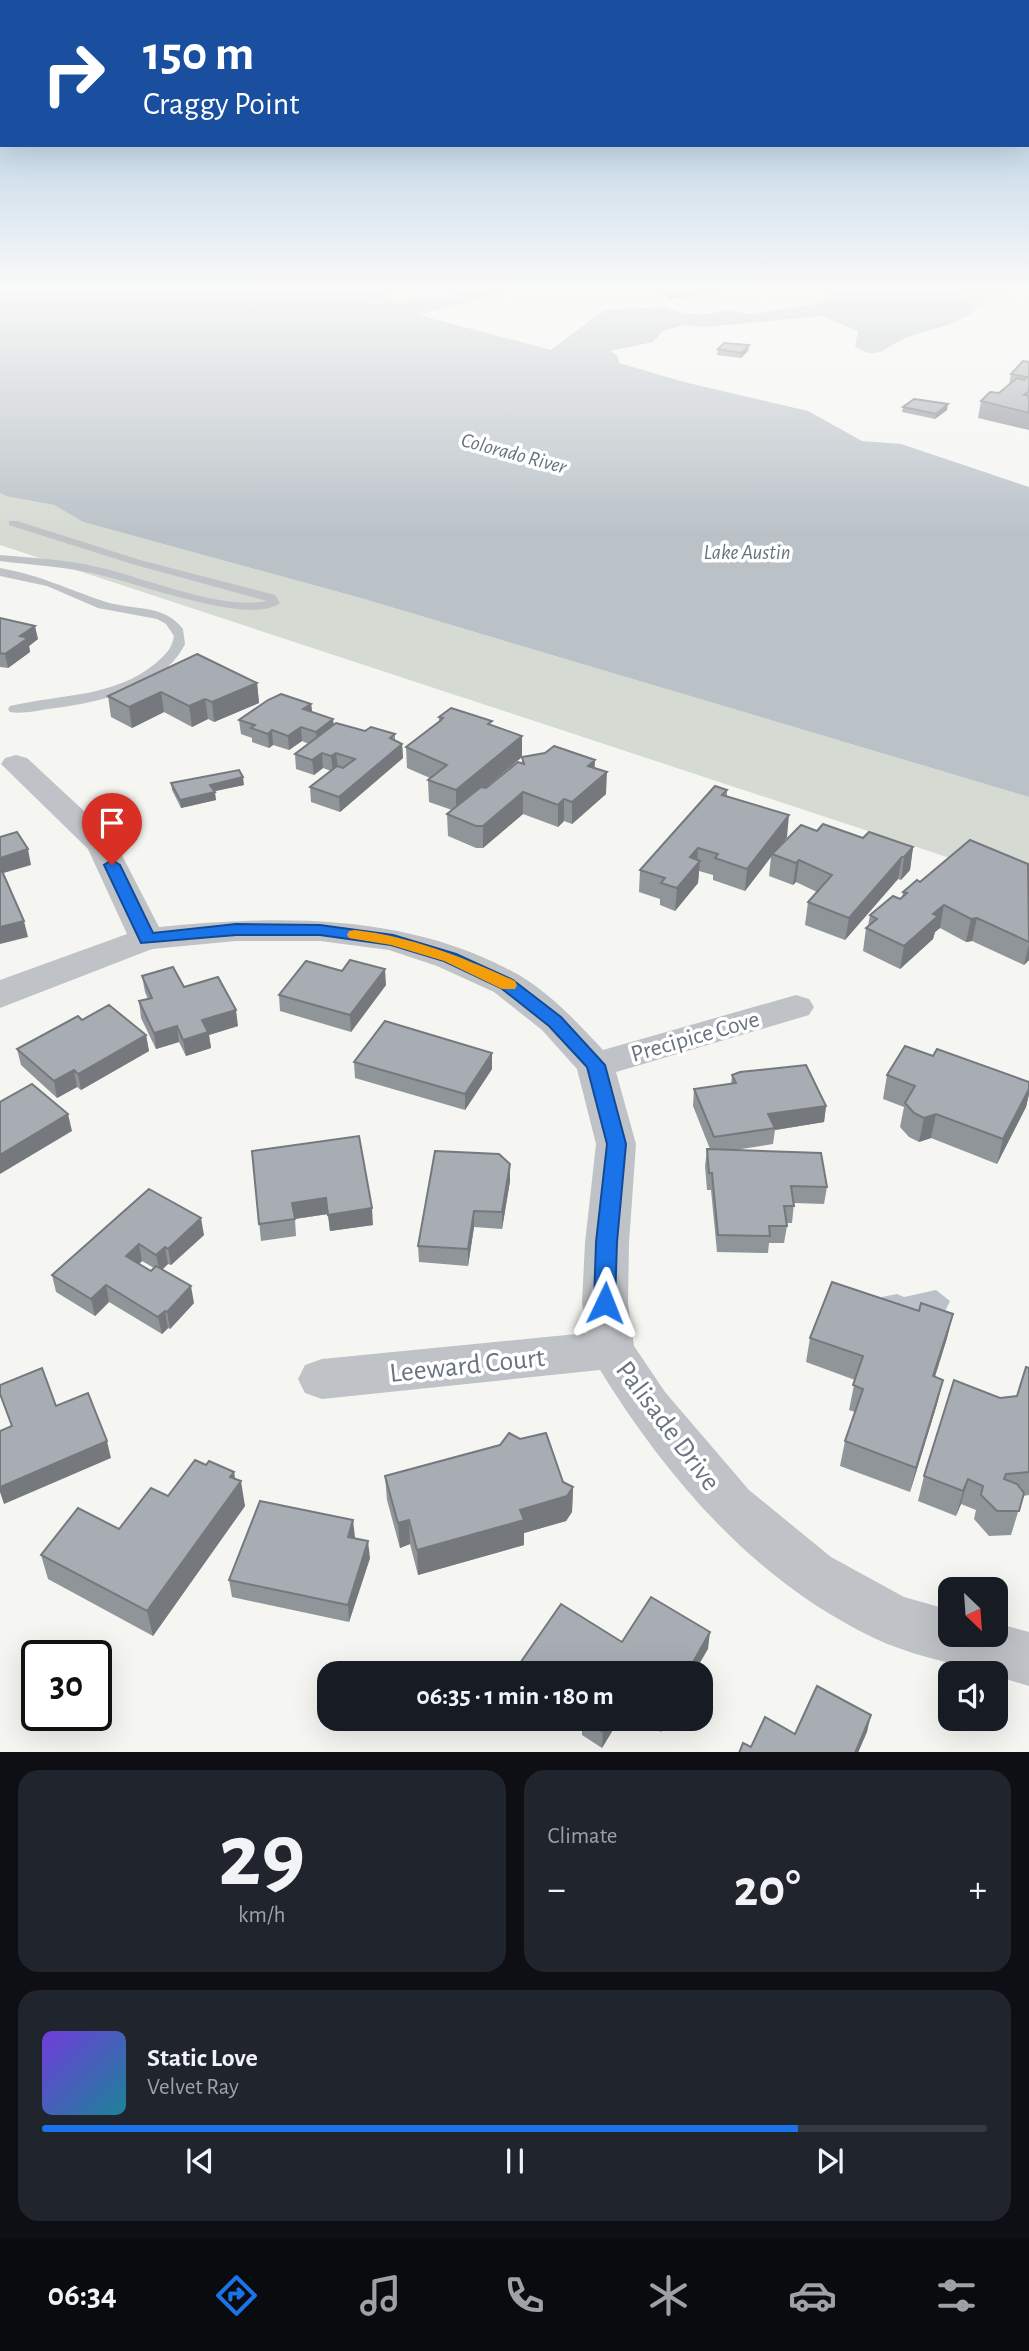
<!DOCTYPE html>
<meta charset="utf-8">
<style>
:root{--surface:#171b24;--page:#20242c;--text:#f1f3f6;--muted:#9ea1a6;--line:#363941;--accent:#1a73e8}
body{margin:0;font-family:"Alegreya Sans",sans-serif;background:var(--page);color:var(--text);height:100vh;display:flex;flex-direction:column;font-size:26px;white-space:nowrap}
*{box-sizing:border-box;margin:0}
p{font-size:23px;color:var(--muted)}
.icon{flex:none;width:38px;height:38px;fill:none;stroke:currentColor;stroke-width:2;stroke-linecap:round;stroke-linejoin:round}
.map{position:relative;height:1752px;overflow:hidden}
.side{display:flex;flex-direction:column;gap:18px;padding:18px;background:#0d0f14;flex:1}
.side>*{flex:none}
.guide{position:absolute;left:0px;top:0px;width:1029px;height:147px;box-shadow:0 7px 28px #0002;background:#1a4fa0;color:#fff;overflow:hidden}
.needle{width:46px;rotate:155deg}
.fabs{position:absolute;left:938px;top:1577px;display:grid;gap:14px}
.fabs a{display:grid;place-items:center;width:70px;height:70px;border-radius:14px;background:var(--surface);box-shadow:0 7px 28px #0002;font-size:35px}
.speed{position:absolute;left:21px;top:1640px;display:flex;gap:14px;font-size:35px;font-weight:700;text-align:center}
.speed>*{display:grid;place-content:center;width:91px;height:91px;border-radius:50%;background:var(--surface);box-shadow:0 7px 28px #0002;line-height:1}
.speed .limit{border:4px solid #111;border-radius:10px;background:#fff;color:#111}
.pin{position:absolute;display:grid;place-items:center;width:60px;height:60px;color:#fff;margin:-72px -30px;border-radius:50% 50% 50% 0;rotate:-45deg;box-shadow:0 0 7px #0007}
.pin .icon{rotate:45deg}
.me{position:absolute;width:77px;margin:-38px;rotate:2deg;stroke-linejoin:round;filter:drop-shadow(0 0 5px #0008)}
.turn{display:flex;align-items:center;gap:24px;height:147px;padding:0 28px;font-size:32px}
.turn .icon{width:91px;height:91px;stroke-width:2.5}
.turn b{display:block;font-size:49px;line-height:60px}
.big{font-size:52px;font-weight:700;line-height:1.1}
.side .widget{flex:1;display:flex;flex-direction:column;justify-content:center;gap:10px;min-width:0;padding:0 24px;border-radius:21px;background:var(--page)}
.side .dial{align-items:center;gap:0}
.dial b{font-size:91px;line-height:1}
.song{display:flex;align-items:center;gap:21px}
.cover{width:84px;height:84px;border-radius:10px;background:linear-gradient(135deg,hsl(260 70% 55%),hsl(190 70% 35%))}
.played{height:7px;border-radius:4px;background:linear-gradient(90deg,var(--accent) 80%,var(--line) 80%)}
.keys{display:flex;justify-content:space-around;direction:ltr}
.heat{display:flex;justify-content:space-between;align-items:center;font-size:38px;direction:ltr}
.side .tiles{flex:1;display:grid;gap:18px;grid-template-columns:1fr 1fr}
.widget:last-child{grid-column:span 2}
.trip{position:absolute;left:317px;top:1661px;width:396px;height:70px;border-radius:21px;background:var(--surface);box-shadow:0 7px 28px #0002;font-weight:700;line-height:70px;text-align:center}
.dock{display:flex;height:112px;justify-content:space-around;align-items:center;background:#090b0e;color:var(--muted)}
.dock .icon{width:49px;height:49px}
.dock .on{color:var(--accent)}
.dock b{font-size:32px;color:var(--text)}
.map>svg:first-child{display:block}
.green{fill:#d5dad2}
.water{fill:#bac2c8}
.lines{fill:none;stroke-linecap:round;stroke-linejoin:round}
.lane{fill:#bfc2c6;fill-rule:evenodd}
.street{fill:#bfc2c6;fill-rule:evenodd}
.wall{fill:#90959a;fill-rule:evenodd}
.shaded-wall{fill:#75797d}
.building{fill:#a7adb3;stroke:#75797d;stroke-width:2}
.route{fill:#1a73e8;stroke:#114b97;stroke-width:2}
.slow{fill:#f59e0b}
.labels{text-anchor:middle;stroke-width:7;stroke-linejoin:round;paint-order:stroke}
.far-water-label{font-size:21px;font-style:italic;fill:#63757d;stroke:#fff}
.street-label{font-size:24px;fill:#677481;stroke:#fff}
.near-street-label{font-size:28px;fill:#677481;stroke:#fff}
</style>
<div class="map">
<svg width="1029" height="1753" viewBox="0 0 1029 1753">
<rect width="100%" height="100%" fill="#f5f5f2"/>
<!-- green -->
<g class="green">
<path d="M948 289H1014L974 311 963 297Z"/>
<path d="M0 493 54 505 83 522 364 599 1029 797V884L0 545Z"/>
</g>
<!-- water -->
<g class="water">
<path d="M0 289H350L396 301 442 297 478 289H519L419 315 551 350 604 310 664 307 683 313 706 314 730 310 750 314 820 303 831 297 828 289H948L963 296 974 311C952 328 926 329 901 340 890 345 883 354 870 353 865 353 859 348 855 346L858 331 822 316 705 327 685 325 663 331 653 342 610 351 617 355 619 363 684 382 808 411 862 441 901 444 1029 487V797L364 599 83 522 54 505 6 496 0 493Z"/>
<path d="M936 1290 950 1301 944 1313 877 1319 882 1297 897 1294 904 1297Z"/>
</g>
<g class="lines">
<!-- lane -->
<g class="lane">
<path d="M9 521H17L140 560 275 595 280 603C250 627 130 580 91 573 61 566 30 565 0 561V555C32 558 65 559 97 567 144 577 221 611 267 601L132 564 9 525Z"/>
<path d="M0 568C40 575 67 589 103 601 132 611 163 603 183 629L185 644C162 691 95 703 48 709 36 711 22 714 10 712L8 709 10 706C60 694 114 698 156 663 165 655 172 649 174 636L166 624 157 619 98 608 47 586 0 576Z"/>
</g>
<!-- street -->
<path class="street" d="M16 755 27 758 113 838 159 927C281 915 408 913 519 975 551 994 578 1023 603 1050L796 995 809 999 814 1007 809 1015 616 1072 636 1144 629 1243 628 1303 634 1346 665 1392 749 1490 831 1557 904 1597 950 1610V1634H996V1623L1029 1632V1686L996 1676V1673H986C949 1662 909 1655 874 1638 755 1581 668 1480 600 1370L322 1399 305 1393 298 1379 305 1365 322 1359 587 1333 582 1303 585 1243 596 1144 577 1069 542 1030 494 992 437 966 389 950 320 941H236L152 949 0 1008V980L127 934 88 849 1 764 5 758Z"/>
</g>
<!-- wall -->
<g class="wall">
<path d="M326 289H351L338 294 326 291Z"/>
<path d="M360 289 385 290V295L377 298 360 294Z"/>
<path d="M657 289H737L669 299 657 291Z"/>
<path d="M749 345 748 351 741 358 717 355 718 349Z"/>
<path d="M1029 362V430L978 418 981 401 999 393 1009 385 1011 374Z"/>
<path d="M903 407 947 410 935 419 902 412Z"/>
<path d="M0 618 38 639 29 646 30 652 8 668 0 667Z"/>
<path d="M257 683 259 703 214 722 208 719 192 727 164 712 132 728 111 717 108 696Z"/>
<path d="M311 704 312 712 333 719 334 725 365 731 395 734V740L402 744 403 758 340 812 311 802 310 787 331 771 323 768 314 775 296 769 295 754 309 744 302 741 289 750 273 745 269 748 252 742V738L241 734 239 720Z"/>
<path d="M439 717 492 726 522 757 595 760 594 768 606 794 572 824 564 821 558 827 523 814 483 848H476L448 836 447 814 452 810 429 802 428 780 430 778 407 768 406 747 439 722ZM522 757V763L486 788H485Z"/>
<path d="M171 783 244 785 214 791 216 800 181 808 172 790Z"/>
<path d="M727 790V797L787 837 782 843 817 831 913 847 910 870 901 880 898 879 845 940 805 925 808 902 817 892 796 882 793 885 769 876 771 857 745 891 713 880V875L699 871 698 883 675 911 660 905V899L639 892 640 870Z"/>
<path d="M1029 867V960L1024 965 972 941 966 942 940 928 935 932 933 939 900 969 863 951 866 928 868 926 870 915 900 899 902 898 903 892 920 882Z"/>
<path d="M142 976 184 987 238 1026 209 1035 211 1048 186 1056 179 1042 156 1049 141 1018 139 1001 148 999 145 992Z"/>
<path d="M386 985 351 1032 280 1011 279 995Z"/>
<path d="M82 1020 146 1035 149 1051 81 1090 77 1087 57 1098 21 1065 17 1049Z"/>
<path d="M492 1053V1069L465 1110 355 1078 354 1062Z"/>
<path d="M933 1056 1029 1082V1094L1026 1107 997 1164 931 1138 919 1142 909 1137 900 1127 904 1107 883 1099 887 1075Z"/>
<path d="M732 1075 826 1106 824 1122 775 1130 773 1144 735 1150 827 1187 824 1204 794 1203 792 1223H786L787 1226 784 1243H769L768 1253 717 1252 711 1190H707L705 1166 707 1149H710L693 1106 694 1089 731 1084Z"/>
<path d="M252 1151 373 1225 330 1231 328 1214 295 1219 296 1236 261 1241Z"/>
<path d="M510 1164V1181L502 1229 474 1227 468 1266 419 1262 418 1246Z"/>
<path d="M149 1189 204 1235 171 1265 168 1264 162 1269 194 1303 170 1329 168 1328 162 1334 109 1302 95 1316 56 1292 52 1275ZM142 1261 154 1268 151 1271 139 1264Z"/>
<path d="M919 1311 953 1314 947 1338 935 1377 943 1380 937 1404 910 1492 840 1466 845 1441 855 1412 849 1410 855 1380 806 1362 810 1338Z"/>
<path d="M1029 1368V1495L1023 1496 1011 1535 989 1536 974 1519 976 1510 961 1504 956 1516 918 1501 924 1476 1000 1398 1017 1396Z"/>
<path d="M500 1445 573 1487 572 1512 566 1521 524 1533V1545L418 1575 410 1544 400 1548 387 1500 385 1476Z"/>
<path d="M206 1465 234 1472 235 1479 245 1506 153 1636 48 1579 41 1555 119 1529 168 1496Z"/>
<path d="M354 1538 370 1558 349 1622 232 1597 229 1580Z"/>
<path d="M567 1718H620L602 1748 582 1735V1728Z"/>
<path d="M640 1718H668L661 1732Z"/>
</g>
<!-- shaded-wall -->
<g class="shaded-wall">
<path d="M338 289H351L338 294Z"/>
<path d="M670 289H737L669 299Z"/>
<path d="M385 290V295L377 298V293Z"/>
<path d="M749 345 748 351 741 358V353Z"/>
<path d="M948 404 947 410 935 419 936 414Z"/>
<path d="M35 626 38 639 29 646 30 652 8 668 5 654 20 636Z"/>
<path d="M257 683 259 703 214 722 212 702Z"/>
<path d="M161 692 164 712 132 728 129 707Z"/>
<path d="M205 699 208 719 192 727 189 706Z"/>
<path d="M311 704 313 718 303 709Z"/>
<path d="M333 719 334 734 317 746 316 732Z"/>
<path d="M301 727 302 741 289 750 288 736Z"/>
<path d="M272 730 273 745 269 748 268 734Z"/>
<path d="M522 736V757L456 812V790Z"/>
<path d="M402 744 403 758 340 812 339 797Z"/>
<path d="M322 753 323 768 314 775 312 760Z"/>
<path d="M336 753 338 767 333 771 331 756Z"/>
<path d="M595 760 594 781 588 766Z"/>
<path d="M607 772 606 794 572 824V802Z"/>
<path d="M243 777 244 785 211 792 210 785Z"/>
<path d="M215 792 216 800 181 808 180 800Z"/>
<path d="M523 792V814L483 848V826Z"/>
<path d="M564 799V821L558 827V805Z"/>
<path d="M789 815 787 837 773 854H772L771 857 745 891 747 869Z"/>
<path d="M913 847 910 870 901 880 904 857Z"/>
<path d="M698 848 697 864 700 861 698 883 675 911 677 888 690 857Z"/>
<path d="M28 849 31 865 0 874V858Z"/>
<path d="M902 857 898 879 845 940 849 918Z"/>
<path d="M799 860 796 882 793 885 796 863Z"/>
<path d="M944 905 940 928 935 932 933 939 900 969 904 946 933 914Z"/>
<path d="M977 918 972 941 966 942 971 919Z"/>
<path d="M24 921 28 937 0 944V927Z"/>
<path d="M1029 944V960L1024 965Z"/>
<path d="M385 969 386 985 351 1032 350 1015Z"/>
<path d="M236 1010 238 1026 209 1035 211 1048 186 1056 183 1040 202 1020Z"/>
<path d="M177 1026 179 1042 156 1049 154 1033Z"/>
<path d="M146 1035 149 1051 81 1090 78 1074Z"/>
<path d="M492 1053V1069L465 1110V1094Z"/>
<path d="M74 1070 77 1087 57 1098 54 1081Z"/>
<path d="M1029 1089V1094L1026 1107 997 1164 1003 1139Z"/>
<path d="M826 1106 824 1122 775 1130V1128L768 1114Z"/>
<path d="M68 1114 72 1131 0 1174V1155Z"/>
<path d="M936 1114 931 1138 919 1142 924 1118Z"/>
<path d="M510 1164V1181L502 1229V1212Z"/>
<path d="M326 1198 328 1214 294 1219 292 1203Z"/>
<path d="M372 1208 373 1225 330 1231 328 1215Z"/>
<path d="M474 1211V1227L468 1266V1249Z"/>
<path d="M201 1218 204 1235 171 1265 168 1249Z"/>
<path d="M139 1244 142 1261 130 1273 126 1256Z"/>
<path d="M165 1247 168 1264 160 1272 156 1255Z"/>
<path d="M106 1285 109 1302 95 1316 91 1299Z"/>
<path d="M191 1286 194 1303 170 1329 167 1312Z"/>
<path d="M165 1311 168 1328 162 1334 158 1317Z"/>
<path d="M953 1314 947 1338 927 1401 933 1376Z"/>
<path d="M943 1380 937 1404 910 1492 916 1468Z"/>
<path d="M107 1441 111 1458 4 1504 0 1492V1487Z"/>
<path d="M234 1472 236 1488 241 1481 245 1506 153 1636 147 1611Z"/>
<path d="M968 1479 961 1504 956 1516 963 1491Z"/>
<path d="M573 1487 572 1512 566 1521 524 1533V1545L418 1575 417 1550Z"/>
<path d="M353 1520 355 1537 350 1553 348 1537Z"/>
<path d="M409 1520 410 1544 400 1548 398 1523Z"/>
<path d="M368 1541 370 1558 349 1622 348 1605Z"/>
<path d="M710 1632 708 1649 694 1673H687Z"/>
<path d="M871 1715 867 1732 858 1753H855Z"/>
<path d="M611 1718H620L602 1748 603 1732Z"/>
<path d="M662 1718H668L661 1732Z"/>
</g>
<!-- building -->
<g class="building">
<path d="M360 289H380L385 290 377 293Z"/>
<path d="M724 343 749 345 741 353 718 349Z"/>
<path d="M1023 361 1029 362V391L1024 395 1029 396V413L981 401 990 392 999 393 1017 378 1024 380 1027 377 1011 374Z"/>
<path d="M914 399 948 404 936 414 903 407Z"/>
<path d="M0 618 35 626 20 636 28 638 5 654 0 653Z"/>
<path d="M197 654 257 683 212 702 205 699 189 706 161 692 129 707 108 696Z"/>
<path d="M281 694 311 704 303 709 333 719 316 732 301 727 288 736 272 730 268 734 251 728 255 725 239 720 268 700Z"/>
<path d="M451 708 492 721 488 724 522 736 456 790 428 780 447 765 406 747 440 721 443 718 439 717Z"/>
<path d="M336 723 365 731 371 727 395 734 390 738 402 744 339 797 310 787 337 766 343 768 355 759 336 753 331 756 322 753 312 760 295 754Z"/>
<path d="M554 746 595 760 588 766 607 772 572 802 564 799 558 805 523 792 483 826H476L447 814 481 787 486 788 518 762 524 764 522 757 545 753Z"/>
<path d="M239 770 243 777 210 785 215 792 180 800 171 783Z"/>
<path d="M715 786 727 790 722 795 789 815 747 869 715 858 718 854 698 848 690 857 700 861 677 888 661 883 665 878 640 870Z"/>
<path d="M823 824 863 838 869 832 913 847 904 857H902L849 918 808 902 832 875 799 860 796 863 772 854 801 825 817 831Z"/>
<path d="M17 832 28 849 0 858V837Z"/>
<path d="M970 840 1028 864 1029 942 977 918 971 919 944 905 933 914 938 916 904 946 866 928 877 919 870 915 893 896 900 899 907 893 903 892 917 880 920 882Z"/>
<path d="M2 871 24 921 0 927V872Z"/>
<path d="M350 960 385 969 350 1015 279 995 306 961 342 971Z"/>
<path d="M173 967 184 987 218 977 236 1010 202 1020 208 1032 183 1040 177 1026 154 1033 139 1001 152 998 142 976Z"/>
<path d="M109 1005 146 1035 78 1074 74 1070 54 1081 17 1049 78 1016 82 1020Z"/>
<path d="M385 1021 492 1053 465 1094 354 1062Z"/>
<path d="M905 1046 933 1056 937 1049 1029 1082V1089L1003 1139 936 1114 924 1118 914 1113 905 1103 915 1086 887 1075Z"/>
<path d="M806 1065 826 1106 768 1114 775 1128 714 1137 694 1089 736 1083 732 1075 740 1072Z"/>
<path d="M32 1084 68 1114 0 1155V1102Z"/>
<path d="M359 1136 372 1208 328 1215 326 1198 292 1203 295 1219 259 1224 252 1151Z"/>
<path d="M707 1149 821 1153 827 1187 791 1186 794 1206H784L787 1226H769L770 1236 718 1235 712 1173H709Z"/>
<path d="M435 1151 499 1154 510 1164 502 1212 474 1211 468 1249 418 1246Z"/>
<path d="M149 1189 201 1218 168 1249 165 1247 156 1255 139 1244 126 1256 151 1271 156 1266 191 1286 167 1312 165 1311 158 1317 106 1285 91 1299 52 1275Z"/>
<path d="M832 1282 919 1311 921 1303 953 1314 933 1376 943 1380 916 1468 845 1441 863 1389 853 1385 863 1356 810 1338Z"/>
<path d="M1026 1367 1029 1368V1472L1006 1474 1004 1479 1017 1484 1024 1493 1019 1511H997L981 1495 983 1486 968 1479 963 1491 924 1476 954 1380 1000 1398 1017 1396Z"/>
<path d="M42 1368 56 1406 88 1393 107 1441 0 1487V1431L12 1426 0 1394V1385Z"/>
<path d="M509 1433 520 1439 546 1433 563 1482 573 1487 567 1496 520 1510 524 1520 417 1550 409 1520 398 1523 385 1476 500 1445Z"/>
<path d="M195 1460 206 1465 209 1461 234 1472 230 1477 241 1481 147 1611 41 1555 78 1508 119 1529 151 1488 168 1496Z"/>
<path d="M260 1501 353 1520 348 1537 368 1541 348 1605 229 1580Z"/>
<path d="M651 1597 710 1632 687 1673H522L516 1669 561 1604 622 1642Z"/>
<path d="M817 1686 871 1715 855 1753H739L743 1743 751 1747 765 1717 795 1734Z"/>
<path d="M583 1718H611L603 1732Z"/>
</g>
<!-- sky -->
<linearGradient id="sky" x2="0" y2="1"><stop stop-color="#95badb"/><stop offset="0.54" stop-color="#fafaf9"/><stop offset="1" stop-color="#fafaf9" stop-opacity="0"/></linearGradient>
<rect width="1029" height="535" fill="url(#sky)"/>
<!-- route -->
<path class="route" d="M112 860 120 865 153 933 236 924 320 925 393 935 456 954 513 980 561 1017 605 1065 626 1144 617 1242 615 1303 612 1309 605 1311 597 1309 594 1303 596 1242 607 1144 587 1067 549 1026 501 988 444 961 391 945 320 935H236L141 943 104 865Z"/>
<!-- slow -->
<path class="slow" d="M355 930C413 937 462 957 515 981L517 985 515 989H502L444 961 391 945 349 938 347 935 349 931Z"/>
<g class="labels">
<!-- far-water labels -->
<g class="far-water-label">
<text transform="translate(514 453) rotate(15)" y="7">Colorado River</text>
<text x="747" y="559">Lake Austin</text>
</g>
<!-- street labels -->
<g class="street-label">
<text transform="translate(695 1036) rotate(-16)" y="8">Precipice Cove</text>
</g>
<!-- near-street labels -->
<g class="near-street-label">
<text transform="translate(467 1364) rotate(-6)" y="10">Leeward Court</text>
<text transform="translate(669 1425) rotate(53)" y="10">Palisade Drive</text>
</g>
</g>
</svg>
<div class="fabs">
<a><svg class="needle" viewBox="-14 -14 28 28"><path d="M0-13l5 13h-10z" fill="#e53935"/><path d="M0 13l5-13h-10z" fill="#9ea1a6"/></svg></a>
<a><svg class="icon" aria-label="sound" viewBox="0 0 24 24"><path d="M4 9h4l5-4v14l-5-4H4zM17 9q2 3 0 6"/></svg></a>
</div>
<div class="speed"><div class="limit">30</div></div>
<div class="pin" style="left:112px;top:865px;background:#d93025"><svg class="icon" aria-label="arrive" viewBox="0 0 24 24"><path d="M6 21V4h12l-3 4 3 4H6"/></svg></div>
<svg class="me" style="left:605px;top:1303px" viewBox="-20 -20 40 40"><path d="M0-17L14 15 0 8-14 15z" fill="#1a73e8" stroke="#fff" stroke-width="4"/></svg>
<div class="trip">06:35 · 1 min · 180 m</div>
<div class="guide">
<div class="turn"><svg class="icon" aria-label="right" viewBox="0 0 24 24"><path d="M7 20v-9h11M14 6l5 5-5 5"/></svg><div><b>150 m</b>Craggy Point</div></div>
</div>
</div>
<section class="side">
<div class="tiles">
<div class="widget dial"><b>29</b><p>km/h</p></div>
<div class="widget"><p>Climate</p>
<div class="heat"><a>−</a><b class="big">20°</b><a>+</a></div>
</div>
<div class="widget">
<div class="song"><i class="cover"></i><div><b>Static Love</b><p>Velvet Ray</p></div></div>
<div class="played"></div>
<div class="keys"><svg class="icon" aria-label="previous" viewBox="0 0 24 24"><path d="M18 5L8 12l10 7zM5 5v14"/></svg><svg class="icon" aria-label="pause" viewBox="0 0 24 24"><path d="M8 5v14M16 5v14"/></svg><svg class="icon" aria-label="next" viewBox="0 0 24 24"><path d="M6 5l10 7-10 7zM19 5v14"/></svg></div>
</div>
</div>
</section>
<nav class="dock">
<b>06:34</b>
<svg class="icon on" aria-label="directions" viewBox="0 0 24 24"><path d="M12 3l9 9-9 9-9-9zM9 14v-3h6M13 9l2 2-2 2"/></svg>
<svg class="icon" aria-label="music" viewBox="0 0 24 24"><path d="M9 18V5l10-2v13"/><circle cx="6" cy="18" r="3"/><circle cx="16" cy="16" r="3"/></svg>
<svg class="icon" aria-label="phone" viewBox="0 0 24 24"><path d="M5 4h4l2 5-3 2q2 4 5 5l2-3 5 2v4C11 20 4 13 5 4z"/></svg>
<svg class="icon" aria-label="climate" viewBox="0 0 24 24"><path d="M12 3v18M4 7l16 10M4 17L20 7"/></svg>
<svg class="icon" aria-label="car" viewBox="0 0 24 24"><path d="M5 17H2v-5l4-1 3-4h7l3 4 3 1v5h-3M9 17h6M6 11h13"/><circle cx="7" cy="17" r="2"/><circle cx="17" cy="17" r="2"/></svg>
<svg class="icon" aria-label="filters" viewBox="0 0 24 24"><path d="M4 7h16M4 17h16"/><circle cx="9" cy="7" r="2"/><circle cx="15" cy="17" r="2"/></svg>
</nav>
